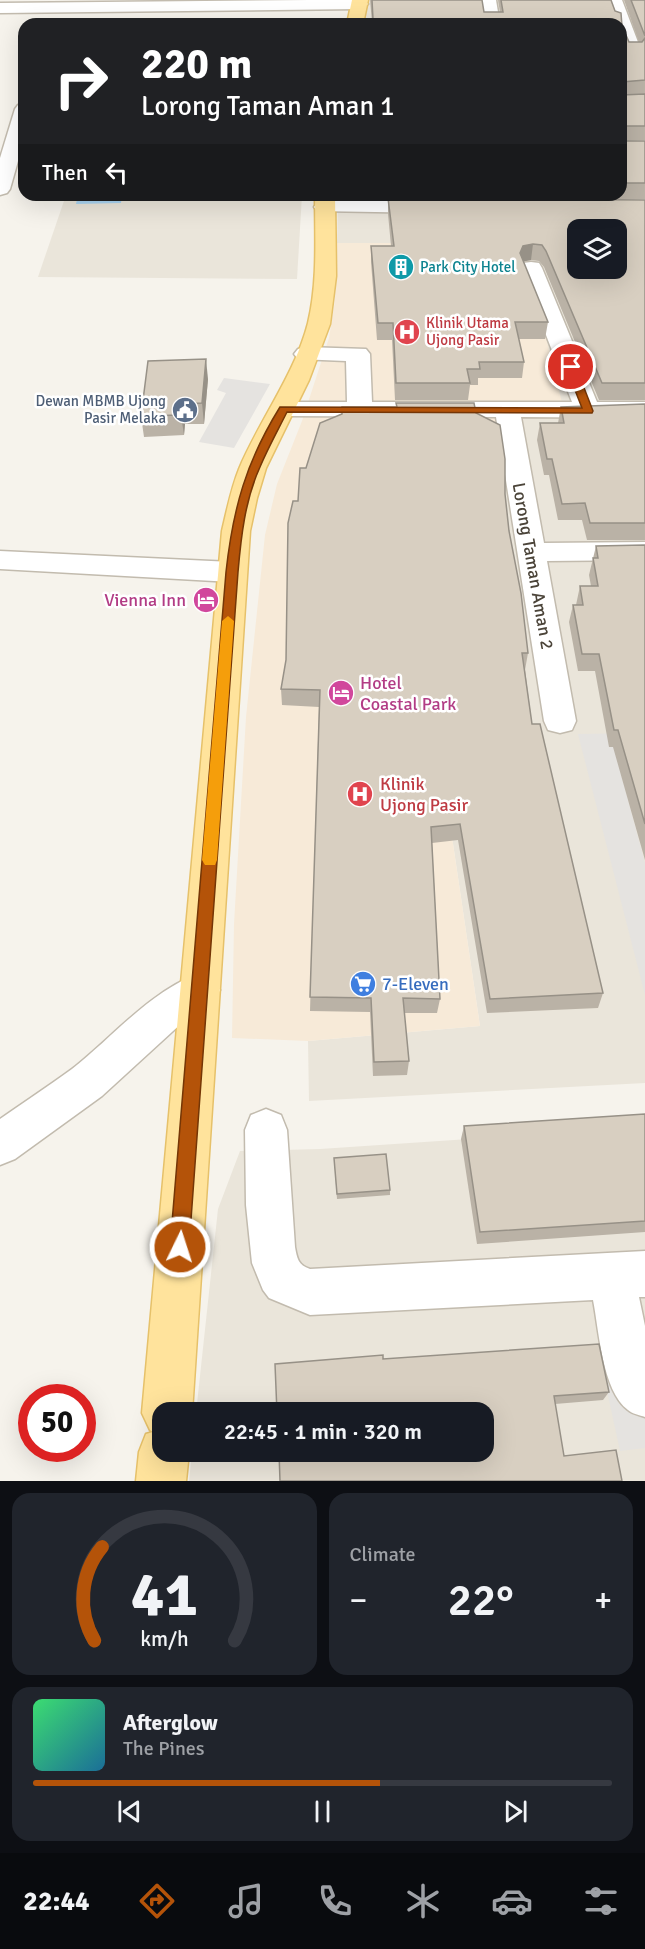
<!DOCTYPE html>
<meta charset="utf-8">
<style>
:root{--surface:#171b24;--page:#20242c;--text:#f1f3f6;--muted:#9ea1a6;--line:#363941;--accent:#b45309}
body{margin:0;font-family:Signika,sans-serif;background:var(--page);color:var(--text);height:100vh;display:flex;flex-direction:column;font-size:22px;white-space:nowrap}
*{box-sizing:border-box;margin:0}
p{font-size:20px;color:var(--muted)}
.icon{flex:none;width:33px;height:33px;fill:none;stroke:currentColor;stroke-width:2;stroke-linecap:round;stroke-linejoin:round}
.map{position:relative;height:1481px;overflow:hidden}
.panel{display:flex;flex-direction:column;gap:12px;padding:12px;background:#0d0f14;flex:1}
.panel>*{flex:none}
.top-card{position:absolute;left:18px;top:18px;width:609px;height:183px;border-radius:18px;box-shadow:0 6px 24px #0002;background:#202124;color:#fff;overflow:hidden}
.fabs{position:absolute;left:567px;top:219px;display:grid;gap:12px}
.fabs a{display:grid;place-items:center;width:60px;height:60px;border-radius:12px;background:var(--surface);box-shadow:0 6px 24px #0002;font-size:30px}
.speed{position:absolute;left:18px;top:1384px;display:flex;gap:12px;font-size:30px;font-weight:700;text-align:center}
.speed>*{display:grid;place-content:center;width:78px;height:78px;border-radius:50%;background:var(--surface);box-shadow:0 6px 24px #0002;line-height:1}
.speed .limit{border:9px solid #d22;background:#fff;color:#111}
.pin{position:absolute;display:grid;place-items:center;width:51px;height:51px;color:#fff;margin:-26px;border:3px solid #fff;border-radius:50%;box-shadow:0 2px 6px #0007}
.me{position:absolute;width:66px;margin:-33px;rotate:4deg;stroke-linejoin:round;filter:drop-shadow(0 0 4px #0008)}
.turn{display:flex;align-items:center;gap:21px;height:126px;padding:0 24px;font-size:27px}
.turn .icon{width:78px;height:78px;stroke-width:2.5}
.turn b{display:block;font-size:42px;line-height:51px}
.then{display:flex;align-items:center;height:57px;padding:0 24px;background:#0003;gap:12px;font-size:22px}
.big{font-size:45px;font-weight:600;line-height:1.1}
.panel .widget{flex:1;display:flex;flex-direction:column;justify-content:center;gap:9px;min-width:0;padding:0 21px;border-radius:18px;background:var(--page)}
.panel .dial{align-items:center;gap:0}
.dial svg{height:156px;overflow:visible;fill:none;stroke:var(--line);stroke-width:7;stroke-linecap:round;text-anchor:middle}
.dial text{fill:var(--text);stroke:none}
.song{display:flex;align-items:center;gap:18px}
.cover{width:72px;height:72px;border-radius:9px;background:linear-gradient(135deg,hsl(140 70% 55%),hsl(200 70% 35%))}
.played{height:6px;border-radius:3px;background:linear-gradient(90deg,var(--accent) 60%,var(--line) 60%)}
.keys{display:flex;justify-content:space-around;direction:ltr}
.heat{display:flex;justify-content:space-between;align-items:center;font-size:33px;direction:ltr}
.panel .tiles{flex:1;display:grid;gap:12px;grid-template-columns:1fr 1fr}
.widget:last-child{grid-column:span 2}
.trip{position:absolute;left:152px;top:1402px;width:342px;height:60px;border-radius:18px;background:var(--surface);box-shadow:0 6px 24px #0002;font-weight:600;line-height:60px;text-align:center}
.tab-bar{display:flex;height:96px;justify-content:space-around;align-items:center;background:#090b0e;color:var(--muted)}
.tab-bar .icon{width:42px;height:42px}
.tab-bar .active{color:var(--accent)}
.tab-bar b{font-size:27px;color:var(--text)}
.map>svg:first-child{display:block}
.residential{fill:#eae5da;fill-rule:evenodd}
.commercial{fill:#f7ead8}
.parking{fill:#e5e3e0}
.water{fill:#a9d4f2}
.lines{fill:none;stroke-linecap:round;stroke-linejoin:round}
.minor-casing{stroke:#c2bbae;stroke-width:3}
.major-casing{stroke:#e6c16a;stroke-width:3}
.minor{fill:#fff;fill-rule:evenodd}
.major{fill:#ffe39c;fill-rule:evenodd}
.wall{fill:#bab2a6;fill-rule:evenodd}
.shaded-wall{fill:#979187}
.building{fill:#d8cfc1;stroke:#979187;stroke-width:1.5;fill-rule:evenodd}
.route{fill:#b45309;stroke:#753606;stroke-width:1.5}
.slow{fill:#f59e0b}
.labels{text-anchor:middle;stroke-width:5;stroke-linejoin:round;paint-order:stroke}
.far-culture-label{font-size:15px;fill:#0d838f;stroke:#fff;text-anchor:start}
.far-health-label{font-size:15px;fill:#be3a42;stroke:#fff;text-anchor:start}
.far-service-label{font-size:15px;fill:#4e5e75;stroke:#fff;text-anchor:end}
.street-label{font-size:18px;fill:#4b4439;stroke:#fff}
.hotel-label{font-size:18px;fill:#b23c85;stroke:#fff;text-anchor:end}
.health-label{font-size:18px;fill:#be3a42;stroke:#fff;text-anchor:start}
.shop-label{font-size:18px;fill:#366cbe;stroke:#fff;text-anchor:start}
</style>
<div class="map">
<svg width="645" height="1481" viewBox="0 0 645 1481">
<rect width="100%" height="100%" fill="#f6f3ec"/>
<!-- residential -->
<g class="residential">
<path d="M367 0H645V1083L309 1101 308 1041 480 1026 435 722 447 339 439 243H337L338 195H621V24H361ZM578 230H616V268H578Z"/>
<path d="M66 195H302L297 279 38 277Z"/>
<path d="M645 1127V1481H189L192 1452H483V1413H196L218 1209 240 1151 320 1149Z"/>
</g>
<!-- commercial -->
<path class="commercial" d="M337 243H439L447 339 546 338 565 415 498 416 508 485H408L435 722 480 1026 308 1041 232 1038 234 924 246 717 265 535 277 484 302 421 329 338 335 300Z"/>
<!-- parking -->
<g class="parking">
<path d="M224 378 270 384 234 448 199 442 226 393 217 390Z"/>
<path d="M645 733 621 774 645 863V995L578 734Z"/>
<path d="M645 1340V1448L620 1451 597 1345Z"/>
</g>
<!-- water -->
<path class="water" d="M78 195H122L121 203 76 204Z"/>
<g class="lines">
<!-- minor casing -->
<g class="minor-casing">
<g id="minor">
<path d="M310 0H362L368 4 360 9 0 13V3Z"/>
<path d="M480 0H496L500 24H484Z"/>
<path d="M606 0H622L641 50 639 53H627C621 44 621 35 621 24H615Z"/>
<path d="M24 104V140L10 189 7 193 0 195V158L15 109 18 105Z"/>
<path d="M324 201H433L440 203 443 207 440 211 433 213 317 211 314 207 317 203Z"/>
<path d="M531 262 539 263 542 268 597 402H645V418L521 417 544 543 645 542V560L547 561 576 721 572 730 560 733 548 730 544 721 496 417 284 416 275 414 272 409 275 404 284 402H347L346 361 298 359 294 354 298 349 306 347 366 349 370 354 372 402H572L520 268 523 263Z"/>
<path d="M0 551 232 562 242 565 246 572 242 579 232 582 0 569Z"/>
<path d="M200 973 214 978 220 990 214 1002 184 1021 102 1096 15 1159 0 1165V1119C24 1102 49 1086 72 1069 114 1036 149 992 200 973Z"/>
<path d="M266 1109 281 1115 287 1130 295 1247C297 1258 298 1265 310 1269L645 1251V1297H639L645 1326V1417C640 1415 632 1414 628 1410 602 1391 599 1330 593 1300L310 1315 269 1298 263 1290 252 1263 246 1205 245 1130 251 1115Z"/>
</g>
</g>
<!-- major casing -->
<g class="major-casing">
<g id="major">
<path d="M352 0H368L363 24H347Z"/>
<path d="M315 195H335L336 276 330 324 309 380 266 468 257 498 250 531 192 1413H162V1452H189L186 1481H136L139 1452 146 1434 153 1432 150 1430 142 1413 222 531C227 510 231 489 239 469 259 421 295 374 308 323 318 282 315 237 315 195Z"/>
</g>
</g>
<!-- minor -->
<use href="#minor" class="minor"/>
<!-- major -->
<use href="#major" class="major"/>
</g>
<!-- wall -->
<g class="wall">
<path d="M370 0H482L484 12H500L498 0H611L615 11 621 13 622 26 629 42H639L624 0H645V140H622L645 141V199H465L645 200V400H599L544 267 539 261 531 260 523 261 548 322 545 339H519L524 362 522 378H478V385H470L468 400H395L392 340H377L371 262V246H391L388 214V199H367L366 195H621V24H371L372 22ZM578 230H616V268H578Z"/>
<path d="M208 379 204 424H185L184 435 144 437 141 416Z"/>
<path d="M645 404V540H587L582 520H558L549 475H544L537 440 540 423H558L561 407Z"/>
<path d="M476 413 505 494 509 531 528 653 525 670 532 724 603 993 598 1008 487 1013 458 840 432 843 440 999 437 1013H404L409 1061 407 1075 373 1076 370 1012 310 1011 319 707 282 705 281 689 286 660 298 501 306 468Z"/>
<path d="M645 545V860L613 747H609L595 671H578L569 622 573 605H576L580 586H591L589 575 596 546Z"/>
<path d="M645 1114V1232L477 1244 461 1139 464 1126Z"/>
<path d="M334 1158 390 1190V1195L337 1199Z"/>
<path d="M383 1359 609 1392 603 1400 555 1404 564 1456 280 1481Z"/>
</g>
<!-- shaded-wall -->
<g class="shaded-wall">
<path d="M533 244 531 260 521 262 520 253 523 246Z"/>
<path d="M206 359 208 379 204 424 202 403Z"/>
<path d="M183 404 185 424 184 435 181 415Z"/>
</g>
<!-- building -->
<g class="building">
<path d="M372 0H482L484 12H503L501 0H611L615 11 621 13 622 26 629 42H642L645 38V80L622 82V95L645 94V126H622V141H645V183H621V24H371L373 19Z"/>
<path d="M631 0H645V36Z"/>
<path d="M388 198 645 200V383H602L546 251 542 245 533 244 523 246 520 253 548 322H515L524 362H479L480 369H467L470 383H396L393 323H378L371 246H394ZM578 230H616V268H578Z"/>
<path d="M206 359 202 403 183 404 181 415 141 416 148 361Z"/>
<path d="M396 403H474L476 413 500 425 505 459V494L509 531 521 593 528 653H522L532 724H540L603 993 490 999 460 824 431 827 440 999 403 998 409 1061 374 1062 371 998 310 997 320 690 281 689 286 660 288 523 293 501H298L300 468H306L320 423 342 414V407H397Z"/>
<path d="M645 404V523H590L585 503 562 504 552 459H547L540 423H564L561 407Z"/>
<path d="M645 545V824L618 730H614L599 654H582L573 605H583L580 586H598L593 558H598L596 546Z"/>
<path d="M645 1114V1221L480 1232 464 1126Z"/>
<path d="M386 1154 390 1190 337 1194 334 1158Z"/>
<path d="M599 1344 609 1392 554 1396 564 1456 616 1450 622 1481H280L279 1452H483V1413H277L275 1364 383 1355V1359Z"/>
</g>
<!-- route -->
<path class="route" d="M567 364 576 367 593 411 592 413 287 412C278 430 268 448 260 467 245 500 241 537 238 572L189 1247 186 1254 180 1256 173 1254 170 1247 226 572C233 508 246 462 280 407L582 408 566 367Z"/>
<!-- slow -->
<path class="slow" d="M228 616 234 621 217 860 215 865H205L202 860 222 621Z"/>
<!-- icons -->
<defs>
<g id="building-disc" transform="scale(1.35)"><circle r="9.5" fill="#0f9aa8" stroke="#fff"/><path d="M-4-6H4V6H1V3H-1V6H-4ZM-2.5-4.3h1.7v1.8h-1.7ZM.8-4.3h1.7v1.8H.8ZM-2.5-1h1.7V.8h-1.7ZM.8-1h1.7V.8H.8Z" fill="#fff"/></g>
<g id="hospital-disc" transform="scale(1.35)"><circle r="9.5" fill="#e0444e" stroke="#fff"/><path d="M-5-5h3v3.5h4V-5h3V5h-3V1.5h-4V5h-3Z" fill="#fff"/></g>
<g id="civic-disc" transform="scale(1.35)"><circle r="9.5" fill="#5c6f8a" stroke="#fff"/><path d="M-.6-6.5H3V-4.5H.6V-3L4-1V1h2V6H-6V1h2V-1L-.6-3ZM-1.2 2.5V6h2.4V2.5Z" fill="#fff"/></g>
<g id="hotel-disc" transform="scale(1.35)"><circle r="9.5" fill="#d1479c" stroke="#fff"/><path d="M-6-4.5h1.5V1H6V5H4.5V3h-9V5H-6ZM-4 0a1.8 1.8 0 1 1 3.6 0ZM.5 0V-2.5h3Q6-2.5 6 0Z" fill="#fff"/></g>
<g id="supermarket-disc" transform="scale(1.35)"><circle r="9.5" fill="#3f7fe0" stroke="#fff"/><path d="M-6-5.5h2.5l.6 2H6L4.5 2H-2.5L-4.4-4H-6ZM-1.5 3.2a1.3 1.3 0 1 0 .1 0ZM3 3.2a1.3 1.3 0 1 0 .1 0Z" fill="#fff"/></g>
</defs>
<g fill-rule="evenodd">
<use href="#building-disc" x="401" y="267"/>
<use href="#hospital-disc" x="407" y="332"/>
<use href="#civic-disc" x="185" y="410"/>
<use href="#hotel-disc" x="206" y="600"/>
<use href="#hotel-disc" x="341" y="693"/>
<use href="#hospital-disc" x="360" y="794"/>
<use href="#supermarket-disc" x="363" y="984"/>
</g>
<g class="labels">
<!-- far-culture labels -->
<g class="far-culture-label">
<text x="420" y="272">Park City Hotel</text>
</g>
<!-- far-health labels -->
<g class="far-health-label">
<text x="426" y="328">Klinik Utama<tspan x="426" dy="17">Ujong Pasir</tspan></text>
</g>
<!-- far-service labels -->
<g class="far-service-label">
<text x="166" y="406">Dewan MBMB Ujong<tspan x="166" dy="17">Pasir Melaka</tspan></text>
</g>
<!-- street labels -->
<g class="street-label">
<text transform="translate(533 566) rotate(80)" y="6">Lorong Taman Aman 2</text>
</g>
<!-- hotel labels -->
<g class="hotel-label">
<text x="186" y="606">Vienna Inn</text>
<text x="360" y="689" text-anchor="start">Hotel<tspan x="360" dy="21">Coastal Park</tspan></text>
</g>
<!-- health labels -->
<g class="health-label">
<text x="380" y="790">Klinik<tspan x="380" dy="21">Ujong Pasir</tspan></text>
</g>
<!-- shop labels -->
<g class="shop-label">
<text x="382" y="990">7-Eleven</text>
</g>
</g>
</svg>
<div class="fabs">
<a><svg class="icon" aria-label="layers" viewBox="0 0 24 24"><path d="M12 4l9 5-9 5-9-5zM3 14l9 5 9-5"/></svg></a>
</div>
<div class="speed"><div class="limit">50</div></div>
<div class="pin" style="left:571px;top:367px;background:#d93025"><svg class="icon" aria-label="arrive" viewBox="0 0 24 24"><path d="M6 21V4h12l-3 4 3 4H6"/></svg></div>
<svg class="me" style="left:180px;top:1247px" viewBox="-20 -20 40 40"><circle r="17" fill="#b45309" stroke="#fff" stroke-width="3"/><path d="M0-11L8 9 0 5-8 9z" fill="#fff"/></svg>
<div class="trip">22:45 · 1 min · 320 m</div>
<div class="top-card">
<div class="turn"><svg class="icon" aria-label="right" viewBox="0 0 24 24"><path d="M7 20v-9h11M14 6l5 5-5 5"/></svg><div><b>220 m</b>Lorong Taman Aman 1</div></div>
<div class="then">Then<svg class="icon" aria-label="left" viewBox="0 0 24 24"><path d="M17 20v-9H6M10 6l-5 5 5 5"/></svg></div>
</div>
</div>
<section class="panel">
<div class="tiles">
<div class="widget dial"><svg viewBox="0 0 100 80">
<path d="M14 69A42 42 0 1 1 86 69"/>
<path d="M14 69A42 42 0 0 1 18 21" stroke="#b45309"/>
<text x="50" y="56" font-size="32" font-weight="700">41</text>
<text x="50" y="72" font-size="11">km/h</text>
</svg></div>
<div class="widget"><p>Climate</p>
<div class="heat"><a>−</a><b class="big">22°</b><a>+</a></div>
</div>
<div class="widget">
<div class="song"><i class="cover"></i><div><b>Afterglow</b><p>The Pines</p></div></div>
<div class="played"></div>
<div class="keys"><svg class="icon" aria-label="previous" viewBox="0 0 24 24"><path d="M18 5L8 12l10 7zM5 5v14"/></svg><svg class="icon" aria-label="pause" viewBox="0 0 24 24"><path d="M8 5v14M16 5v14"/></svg><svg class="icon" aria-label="next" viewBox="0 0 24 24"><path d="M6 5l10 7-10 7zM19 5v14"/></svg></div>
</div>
</div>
</section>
<nav class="tab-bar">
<b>22:44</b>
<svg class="icon active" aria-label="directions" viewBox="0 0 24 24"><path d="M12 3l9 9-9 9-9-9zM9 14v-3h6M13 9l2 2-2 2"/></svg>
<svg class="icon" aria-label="music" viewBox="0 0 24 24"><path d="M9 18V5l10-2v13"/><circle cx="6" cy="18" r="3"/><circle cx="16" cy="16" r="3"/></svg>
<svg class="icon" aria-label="phone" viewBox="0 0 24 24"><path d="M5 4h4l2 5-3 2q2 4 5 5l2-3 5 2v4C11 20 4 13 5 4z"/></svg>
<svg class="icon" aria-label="climate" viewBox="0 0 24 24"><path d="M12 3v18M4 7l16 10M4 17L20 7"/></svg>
<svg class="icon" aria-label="car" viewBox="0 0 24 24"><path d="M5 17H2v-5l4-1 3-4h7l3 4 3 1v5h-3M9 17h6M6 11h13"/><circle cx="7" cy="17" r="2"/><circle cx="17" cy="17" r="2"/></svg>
<svg class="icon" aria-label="filters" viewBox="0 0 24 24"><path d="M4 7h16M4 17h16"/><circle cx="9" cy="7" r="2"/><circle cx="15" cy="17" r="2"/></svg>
</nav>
